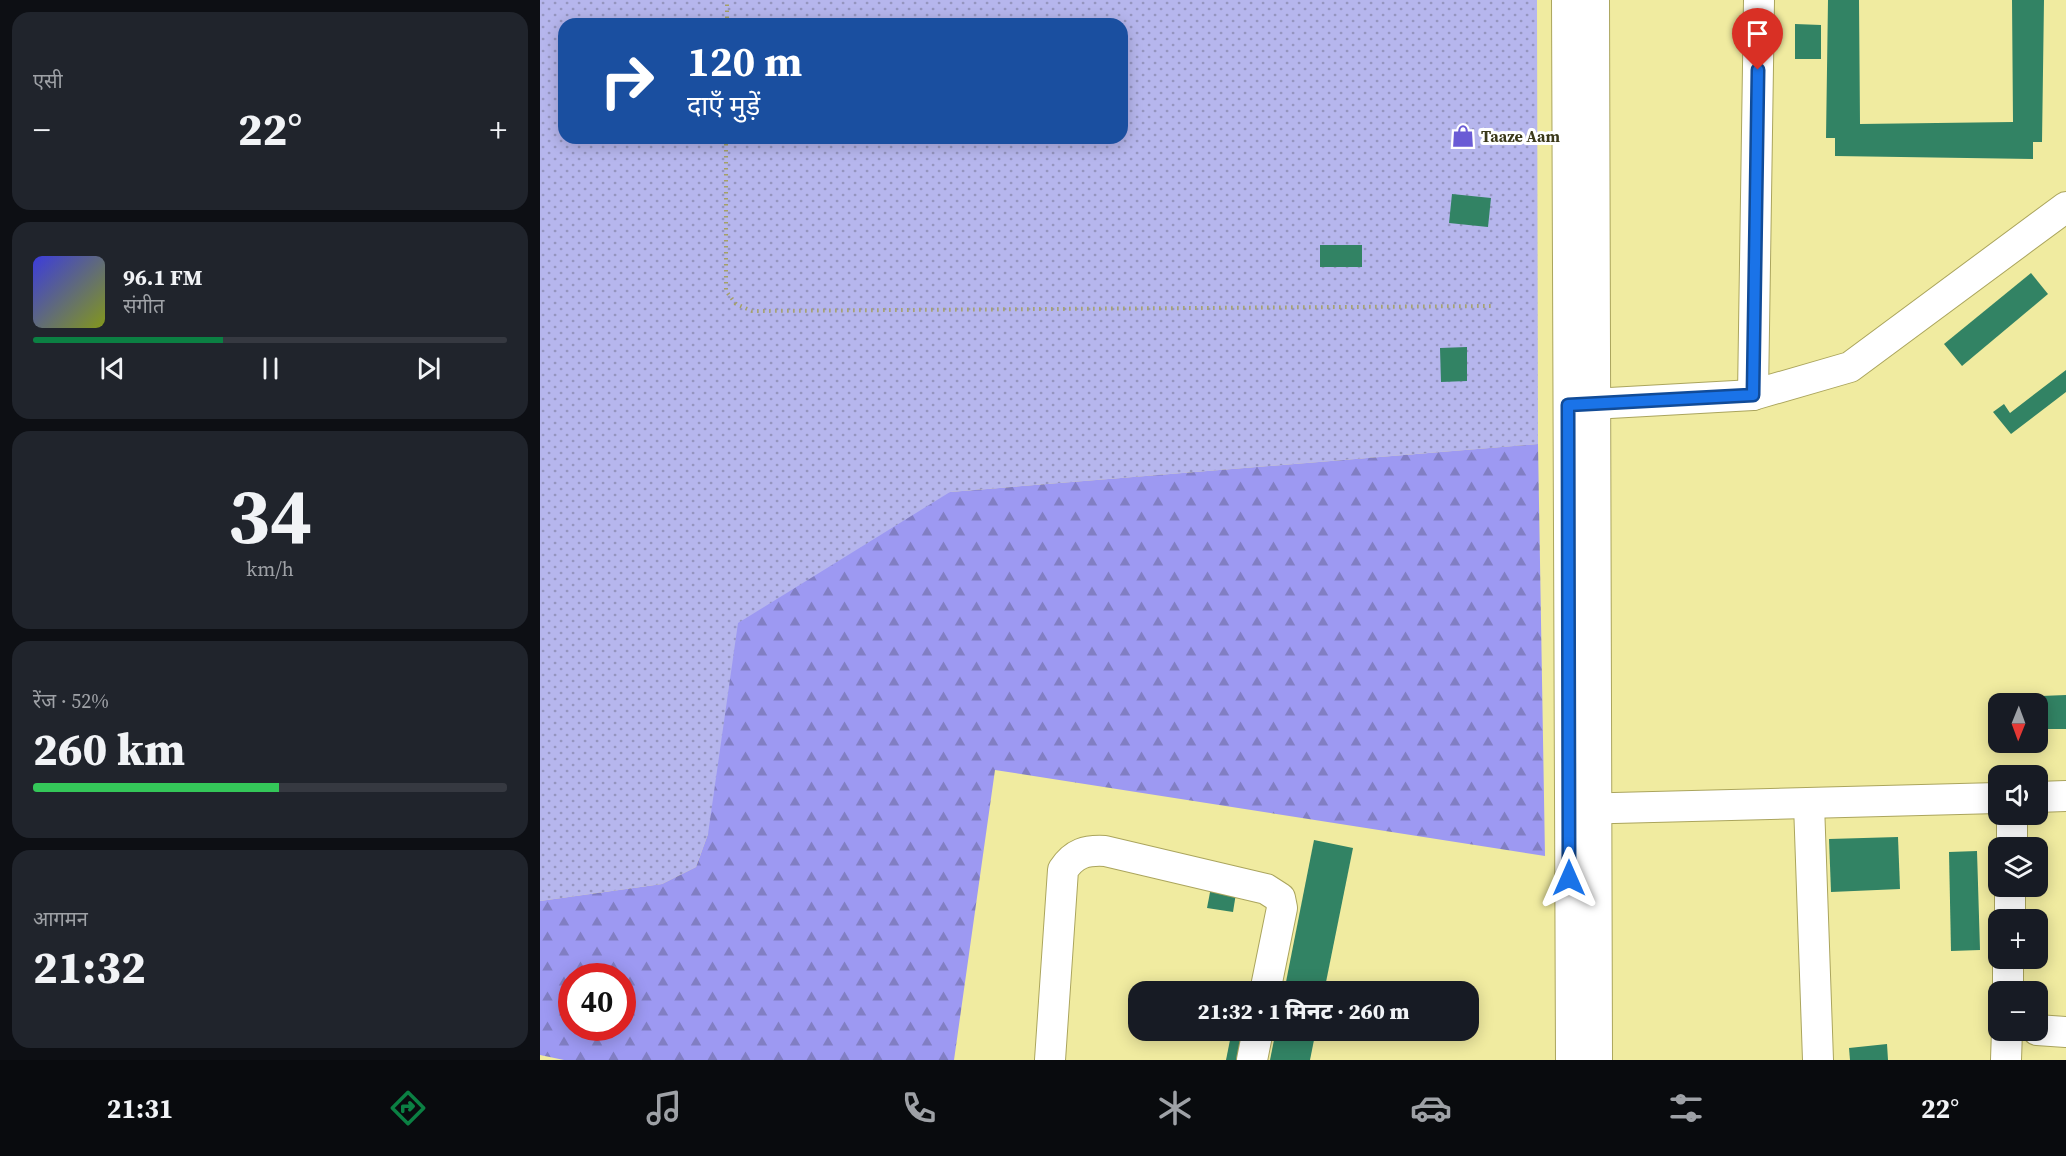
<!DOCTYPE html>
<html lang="hi">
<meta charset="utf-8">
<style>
:root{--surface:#171b24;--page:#20242c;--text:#f1f3f6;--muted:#9ea1a6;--line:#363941;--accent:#0b8043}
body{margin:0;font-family:"Source Serif 4","Noto Sans Devanagari",serif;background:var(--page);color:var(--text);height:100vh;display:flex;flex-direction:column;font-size:22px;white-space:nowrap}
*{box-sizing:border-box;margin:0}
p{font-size:20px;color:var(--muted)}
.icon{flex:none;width:33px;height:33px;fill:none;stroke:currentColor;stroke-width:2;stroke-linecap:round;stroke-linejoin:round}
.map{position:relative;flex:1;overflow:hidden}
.sheet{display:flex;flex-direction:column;gap:12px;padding:12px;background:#0d0f14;width:540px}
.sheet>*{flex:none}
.top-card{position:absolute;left:18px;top:18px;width:570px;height:126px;border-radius:18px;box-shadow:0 3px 15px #0003;background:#1a4fa0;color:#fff;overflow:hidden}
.needle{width:39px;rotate:181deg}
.fabs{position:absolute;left:1448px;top:693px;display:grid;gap:12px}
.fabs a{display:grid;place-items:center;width:60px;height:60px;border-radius:12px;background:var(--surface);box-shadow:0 3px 15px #0003;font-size:30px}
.speed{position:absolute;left:18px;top:963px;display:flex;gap:12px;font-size:30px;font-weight:700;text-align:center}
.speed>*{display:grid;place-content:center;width:78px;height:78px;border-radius:50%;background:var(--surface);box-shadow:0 3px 15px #0003;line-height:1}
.speed .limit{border:9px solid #d22;background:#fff;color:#111}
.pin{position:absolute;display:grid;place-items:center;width:51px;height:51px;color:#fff;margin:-62px -26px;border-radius:50% 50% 50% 0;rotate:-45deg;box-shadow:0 0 6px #0007}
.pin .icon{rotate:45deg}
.me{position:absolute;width:66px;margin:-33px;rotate:0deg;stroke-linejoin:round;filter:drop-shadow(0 0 4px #0008)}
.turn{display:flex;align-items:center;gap:21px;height:126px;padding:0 30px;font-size:27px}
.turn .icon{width:78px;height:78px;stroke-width:2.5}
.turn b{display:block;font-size:42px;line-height:51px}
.big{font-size:45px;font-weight:800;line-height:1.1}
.sheet .widget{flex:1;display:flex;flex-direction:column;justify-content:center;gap:9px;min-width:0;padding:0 21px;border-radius:18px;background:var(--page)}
.sheet .dial{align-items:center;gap:0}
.dial b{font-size:78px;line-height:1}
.song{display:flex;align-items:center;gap:18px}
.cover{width:72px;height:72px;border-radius:9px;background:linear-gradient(135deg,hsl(240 70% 55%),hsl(70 70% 35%))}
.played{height:6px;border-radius:3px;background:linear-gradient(90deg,var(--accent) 40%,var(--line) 40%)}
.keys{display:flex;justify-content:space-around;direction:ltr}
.heat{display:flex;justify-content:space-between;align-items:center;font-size:33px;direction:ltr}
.charge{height:9px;border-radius:4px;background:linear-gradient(90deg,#34c759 52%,var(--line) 0)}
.trip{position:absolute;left:588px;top:981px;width:351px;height:60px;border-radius:18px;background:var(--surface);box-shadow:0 3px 15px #0003;font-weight:800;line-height:60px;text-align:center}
.dock{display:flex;height:96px;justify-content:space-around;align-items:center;background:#090b0e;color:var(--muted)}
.dock .icon{width:42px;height:42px}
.dock .selected{color:var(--accent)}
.dock b{font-size:27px;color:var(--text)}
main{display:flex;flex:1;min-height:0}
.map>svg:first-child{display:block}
.grass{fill:url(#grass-dots);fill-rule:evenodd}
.forest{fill:url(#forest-firs);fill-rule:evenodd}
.building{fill:#328364}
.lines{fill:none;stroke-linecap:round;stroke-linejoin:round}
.minor-casing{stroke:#aba55d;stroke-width:32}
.path{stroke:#a4a067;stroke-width:4;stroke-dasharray:1.5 4.5;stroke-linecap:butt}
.minor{stroke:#fff;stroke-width:30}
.route-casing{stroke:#114b97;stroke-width:15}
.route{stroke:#1a73e8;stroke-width:10}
.labels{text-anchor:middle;stroke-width:6;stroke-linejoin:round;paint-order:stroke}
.poi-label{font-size:16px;font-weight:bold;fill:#3b391a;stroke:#fff;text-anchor:start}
</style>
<main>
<section class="sheet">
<div class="widget"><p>एसी</p>
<div class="heat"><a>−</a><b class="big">22°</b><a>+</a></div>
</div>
<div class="widget">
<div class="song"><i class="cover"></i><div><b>96.1 FM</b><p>संगीत</p></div></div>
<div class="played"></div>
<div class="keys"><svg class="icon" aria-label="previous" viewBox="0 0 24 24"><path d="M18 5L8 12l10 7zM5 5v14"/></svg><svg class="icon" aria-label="pause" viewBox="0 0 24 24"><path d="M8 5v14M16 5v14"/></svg><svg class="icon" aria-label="next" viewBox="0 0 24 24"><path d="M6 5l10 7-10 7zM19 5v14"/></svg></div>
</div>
<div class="widget dial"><b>34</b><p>km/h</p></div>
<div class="widget"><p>रेंज · 52%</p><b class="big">260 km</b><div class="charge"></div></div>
<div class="widget"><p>आगमन</p><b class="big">21:32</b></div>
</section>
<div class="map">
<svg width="1526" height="1060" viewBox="0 0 1526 1060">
<defs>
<pattern id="grass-dots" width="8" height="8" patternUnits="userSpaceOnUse" patternTransform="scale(1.5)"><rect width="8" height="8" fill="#b6b6ed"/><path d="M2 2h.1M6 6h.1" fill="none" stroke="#9595bf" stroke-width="1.8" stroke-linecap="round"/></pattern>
<pattern id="forest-firs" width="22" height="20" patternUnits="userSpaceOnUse" patternTransform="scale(1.5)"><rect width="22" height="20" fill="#9d99f2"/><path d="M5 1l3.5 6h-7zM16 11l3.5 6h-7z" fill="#817ec3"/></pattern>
</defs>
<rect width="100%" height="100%" fill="#f0eba0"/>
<!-- grass -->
<path class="grass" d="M0 0H997L998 444 410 492 168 834 156 867 122 884 0 901ZM24 24H582V138H24Z"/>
<!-- forest -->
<path class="forest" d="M998 444 1005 856 455 770 414 1060H24L0 1055V901L122 884 156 867 168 834 198 623 410 492ZM32 976H82V1028H32Z"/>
<!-- building -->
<g class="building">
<path d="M1288 0H1319L1320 124 1473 122 1472 0H1504L1502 142H1493V159L1295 156V138H1286Z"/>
<path d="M1255 24 1281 25V59H1255Z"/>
<path d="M912 194 951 198 948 227 909 223Z"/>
<rect x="780" y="245" width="42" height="22"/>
<path d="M1491 273 1508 294 1422 366 1404 344Z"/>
<path d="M927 347V381L901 382 900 348Z"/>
<path d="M1526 370V392L1471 434 1453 412 1464 404 1470 413Z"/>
<path d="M1526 695V729H1501V696Z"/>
<path d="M1358 837 1360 889 1291 892 1289 839Z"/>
<path d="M774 840 813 848 784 992H744Z"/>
<path d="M1437 851 1440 950 1411 951 1409 852Z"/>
<path d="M672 882 697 887 693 912 667 908Z"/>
<path d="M692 1030 711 1034 705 1060H686Z"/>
<path d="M736 1030H776L770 1060H730Z"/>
<path d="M1347 1044 1348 1060H1310L1309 1048Z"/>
</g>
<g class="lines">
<!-- minor casing -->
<g class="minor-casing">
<g id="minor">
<path d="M1027 0 1031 1060"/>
<path d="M1054 0 1057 1060"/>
<path d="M1213 395 1219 0"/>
<path d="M1034 405 1213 395 1310 367 1526 207"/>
<path d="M1497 797 1526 796"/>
<path d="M1269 804 1278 1060"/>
<path d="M1035 809 1458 798"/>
<path d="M1472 848V814"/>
<path d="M1470 920V886"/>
<path d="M1468 992V958"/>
<path d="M1497 1030 1526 1032"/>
<path d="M510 1060 523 870C534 853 546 850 565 851L726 889 740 898 742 908 725 992"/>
<path d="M712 1060 718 1030"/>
<path d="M1466 1060 1467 1030"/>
</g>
</g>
<!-- path -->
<g class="path">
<path d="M187 24V0"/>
<path d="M186 138V291L196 304 212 311 954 306"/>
</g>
<!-- minor -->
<use href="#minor" class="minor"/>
</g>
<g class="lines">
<!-- route casing -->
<g class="route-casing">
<path id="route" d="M1029 878 1028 405 1213 395 1218 70"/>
</g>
<!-- route -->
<use href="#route" class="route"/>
</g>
<!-- icons -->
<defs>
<g id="shop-bare" transform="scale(1.8)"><path d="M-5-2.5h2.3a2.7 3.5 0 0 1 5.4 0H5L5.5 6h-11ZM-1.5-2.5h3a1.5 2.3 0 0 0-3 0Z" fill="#6a5bd5" stroke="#fff" stroke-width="2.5" paint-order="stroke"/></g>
</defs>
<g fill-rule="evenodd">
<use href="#shop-bare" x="923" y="136"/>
</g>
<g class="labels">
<!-- poi labels -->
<g class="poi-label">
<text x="941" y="142">Taaze Aam</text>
</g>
</g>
</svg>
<div class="fabs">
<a><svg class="needle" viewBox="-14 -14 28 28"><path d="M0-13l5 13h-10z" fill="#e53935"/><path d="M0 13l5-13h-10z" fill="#9ea1a6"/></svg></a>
<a><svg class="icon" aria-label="sound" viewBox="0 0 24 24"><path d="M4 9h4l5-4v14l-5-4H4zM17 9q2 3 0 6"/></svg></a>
<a><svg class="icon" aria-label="layers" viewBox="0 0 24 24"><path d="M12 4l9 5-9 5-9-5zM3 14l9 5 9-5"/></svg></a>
<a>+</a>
<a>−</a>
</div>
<div class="speed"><div class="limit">40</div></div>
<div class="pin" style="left:1218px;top:70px;background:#d93025"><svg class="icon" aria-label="arrive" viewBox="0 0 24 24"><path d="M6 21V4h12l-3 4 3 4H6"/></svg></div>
<svg class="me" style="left:1029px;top:878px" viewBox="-20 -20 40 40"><path d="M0-17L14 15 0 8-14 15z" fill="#1a73e8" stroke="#fff" stroke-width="4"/></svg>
<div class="trip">21:32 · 1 मिनट · 260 m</div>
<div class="top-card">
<div class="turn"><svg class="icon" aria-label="right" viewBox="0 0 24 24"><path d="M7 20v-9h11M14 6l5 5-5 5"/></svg><div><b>120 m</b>दाएँ मुड़ें</div></div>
</div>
</div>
</main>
<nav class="dock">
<b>21:31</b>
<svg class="icon selected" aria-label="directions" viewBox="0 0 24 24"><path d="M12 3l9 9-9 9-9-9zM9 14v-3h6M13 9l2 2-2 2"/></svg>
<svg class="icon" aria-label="music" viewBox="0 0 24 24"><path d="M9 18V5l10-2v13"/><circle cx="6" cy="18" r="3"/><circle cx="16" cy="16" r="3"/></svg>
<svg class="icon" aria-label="phone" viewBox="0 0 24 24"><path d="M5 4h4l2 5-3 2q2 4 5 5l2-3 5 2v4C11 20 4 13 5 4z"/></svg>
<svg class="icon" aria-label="climate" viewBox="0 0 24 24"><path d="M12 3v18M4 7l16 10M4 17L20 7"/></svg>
<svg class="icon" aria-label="car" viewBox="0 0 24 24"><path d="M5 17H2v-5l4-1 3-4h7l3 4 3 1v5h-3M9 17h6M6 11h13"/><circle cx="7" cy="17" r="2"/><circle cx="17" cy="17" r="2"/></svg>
<svg class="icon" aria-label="filters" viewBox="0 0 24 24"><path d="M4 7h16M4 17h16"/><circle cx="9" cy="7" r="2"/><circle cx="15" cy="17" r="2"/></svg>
<b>22°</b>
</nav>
